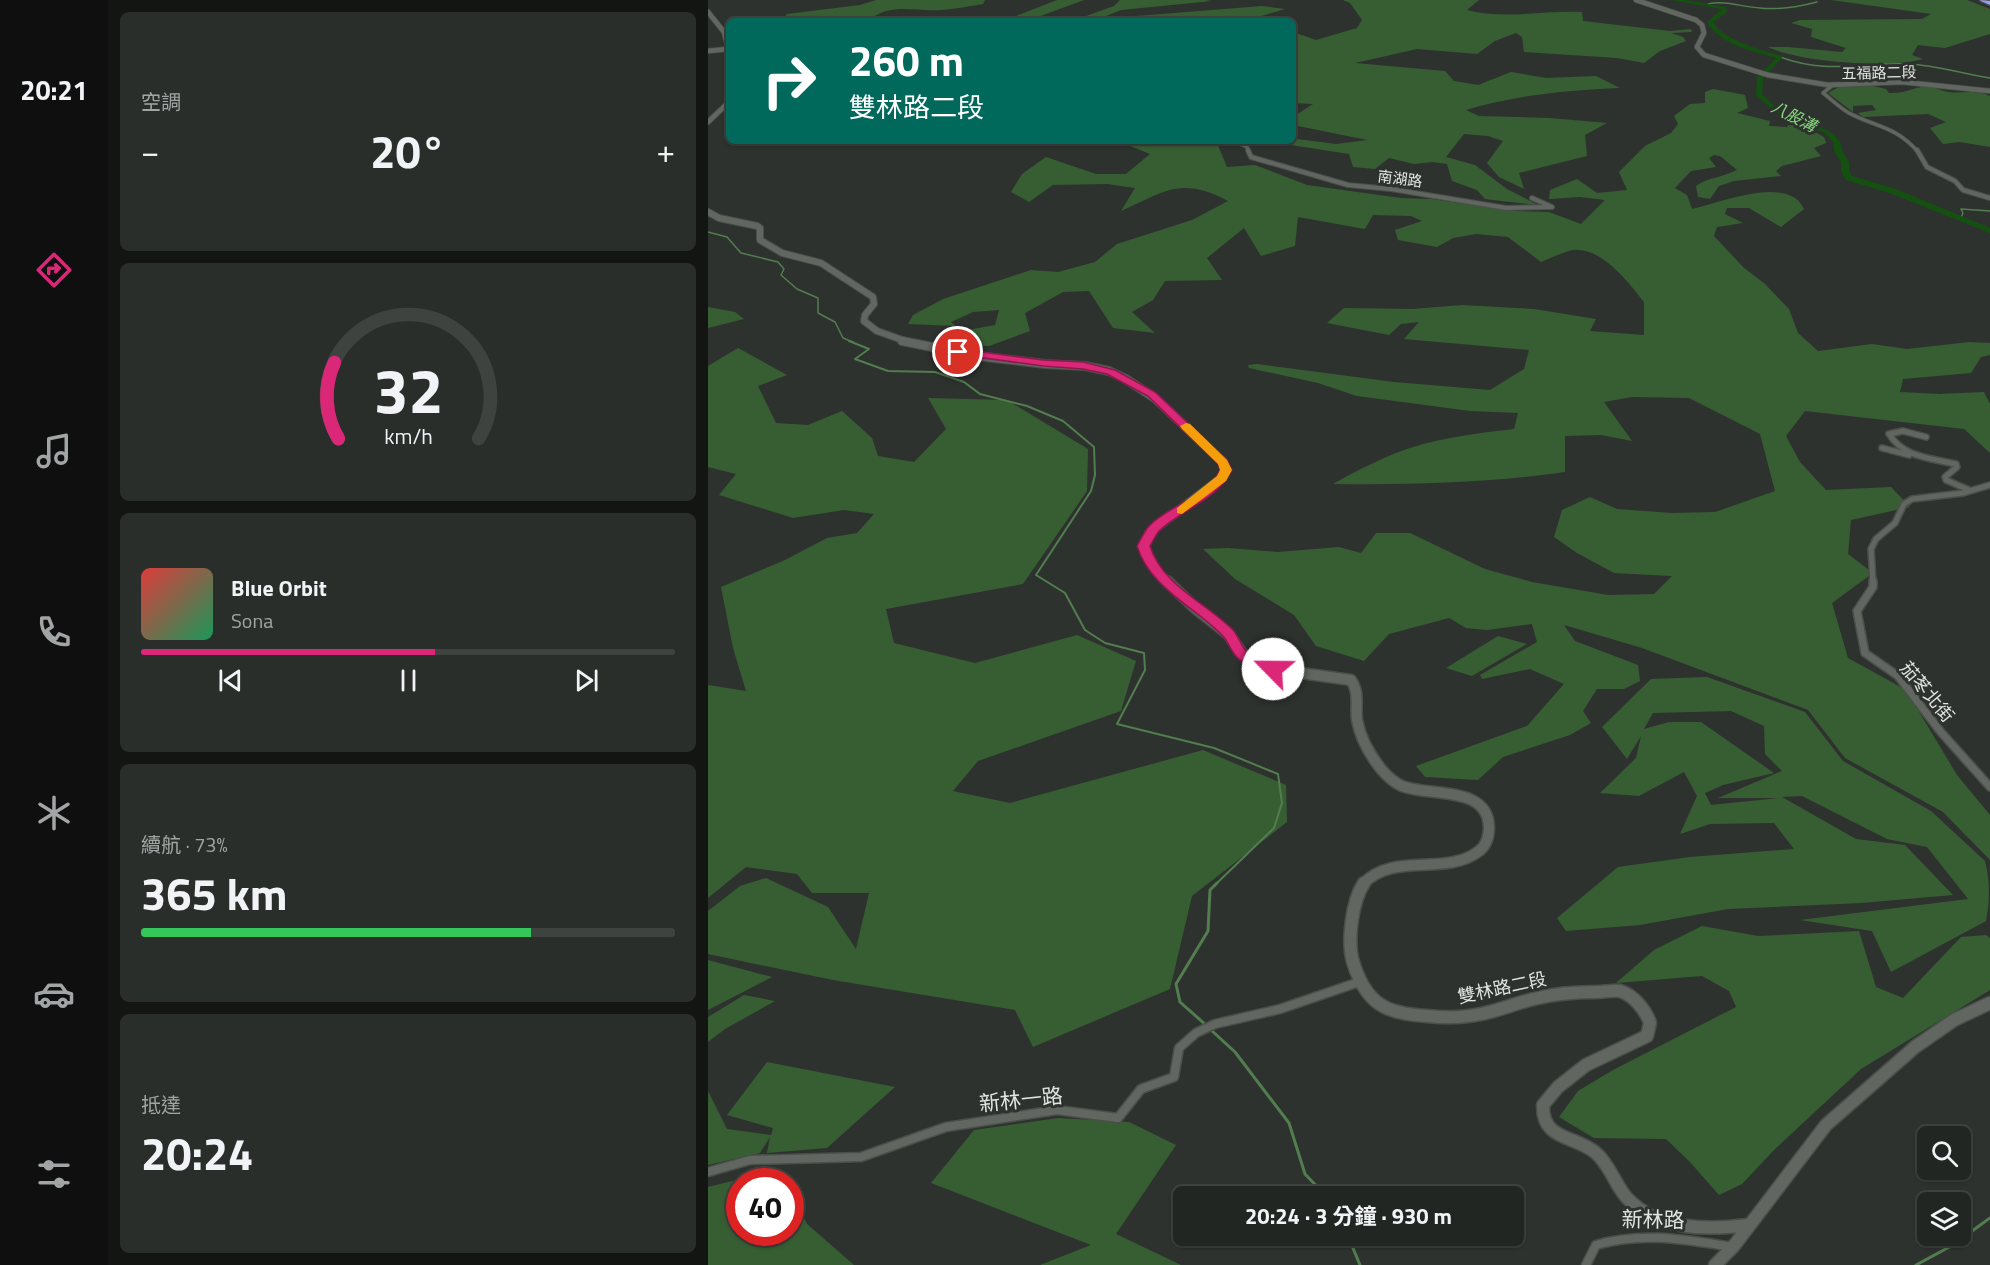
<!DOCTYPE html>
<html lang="zh-TW">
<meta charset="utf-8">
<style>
:root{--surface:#222622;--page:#2a2e2a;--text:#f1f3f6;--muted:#a2a5a5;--line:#3f4340;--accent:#db2777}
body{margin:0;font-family:"Titillium Web","Noto Sans TC",sans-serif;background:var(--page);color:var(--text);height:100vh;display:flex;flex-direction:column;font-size:22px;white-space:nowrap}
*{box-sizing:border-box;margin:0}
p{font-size:20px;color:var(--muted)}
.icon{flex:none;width:33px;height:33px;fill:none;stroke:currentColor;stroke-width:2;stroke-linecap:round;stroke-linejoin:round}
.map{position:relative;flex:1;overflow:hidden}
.drawer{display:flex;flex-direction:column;gap:12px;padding:12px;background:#131513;width:600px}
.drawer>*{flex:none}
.guide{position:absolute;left:18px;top:18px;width:570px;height:126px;border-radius:9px;box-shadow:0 2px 4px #0004,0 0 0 2px var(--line);background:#00695c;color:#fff;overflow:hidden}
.controls{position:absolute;left:1209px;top:1126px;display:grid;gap:12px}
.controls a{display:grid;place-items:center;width:54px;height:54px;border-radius:9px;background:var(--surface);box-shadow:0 2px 4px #0004,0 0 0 2px var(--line);font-size:30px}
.speed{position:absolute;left:18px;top:1168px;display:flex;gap:12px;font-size:30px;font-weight:700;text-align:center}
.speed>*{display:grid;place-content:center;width:78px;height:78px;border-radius:50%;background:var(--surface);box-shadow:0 2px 4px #0004,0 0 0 2px var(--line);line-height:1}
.speed .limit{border:9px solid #d22;background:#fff;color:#111}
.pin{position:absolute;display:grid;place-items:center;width:51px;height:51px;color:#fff;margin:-26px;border:3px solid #fff;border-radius:50%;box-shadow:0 2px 6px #0007}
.me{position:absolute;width:66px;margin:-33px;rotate:293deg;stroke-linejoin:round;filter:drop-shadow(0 0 4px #0008)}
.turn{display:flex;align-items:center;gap:21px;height:126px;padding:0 24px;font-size:27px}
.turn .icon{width:78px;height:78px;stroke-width:2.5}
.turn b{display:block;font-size:42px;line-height:51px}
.big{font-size:45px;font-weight:700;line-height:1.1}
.drawer .card{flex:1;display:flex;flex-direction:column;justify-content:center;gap:9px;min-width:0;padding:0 21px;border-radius:9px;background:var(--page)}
.drawer .dial{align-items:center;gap:0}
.dial svg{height:156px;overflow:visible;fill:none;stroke:var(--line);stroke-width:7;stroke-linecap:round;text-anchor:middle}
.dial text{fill:var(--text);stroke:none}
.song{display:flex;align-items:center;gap:18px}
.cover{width:72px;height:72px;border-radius:9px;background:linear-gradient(135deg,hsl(0 70% 55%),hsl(150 70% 35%))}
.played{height:6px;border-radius:3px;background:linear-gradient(90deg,var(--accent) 55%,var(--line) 55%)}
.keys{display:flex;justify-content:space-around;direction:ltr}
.heat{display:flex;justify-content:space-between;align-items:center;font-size:33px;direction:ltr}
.charge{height:9px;border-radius:4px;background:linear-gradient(90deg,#34c759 73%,var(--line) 0)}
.trip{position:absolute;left:465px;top:1186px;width:351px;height:60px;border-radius:9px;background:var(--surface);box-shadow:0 2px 4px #0004,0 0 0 2px var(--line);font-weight:700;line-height:60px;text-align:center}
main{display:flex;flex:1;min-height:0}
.tab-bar{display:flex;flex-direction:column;width:108px;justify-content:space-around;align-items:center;background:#0e0f0e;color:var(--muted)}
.tab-bar .icon{width:42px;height:42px}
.tab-bar .current{color:var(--accent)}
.tab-bar b{font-size:27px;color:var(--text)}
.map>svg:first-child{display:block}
.green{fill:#375e33;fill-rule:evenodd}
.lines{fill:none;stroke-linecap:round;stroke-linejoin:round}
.stream-far2{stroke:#527d4f;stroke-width:1.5}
.stream-far1{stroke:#527d4f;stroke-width:2}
.stream{stroke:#527d4f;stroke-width:3}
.river{fill:#145110;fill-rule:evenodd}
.street-far4-casing{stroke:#4b4f4b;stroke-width:4.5}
.street-far3-casing{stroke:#4b4f4b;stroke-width:6}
.street-far2-casing{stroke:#4b4f4b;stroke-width:8}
.street-far1-casing{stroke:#4b4f4b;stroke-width:10}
.street-casing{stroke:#4b4f4b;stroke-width:11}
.secondary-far4-casing{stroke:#4b4f4b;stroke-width:6}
.secondary-far3-casing{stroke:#4b4f4b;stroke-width:8}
.secondary-far2-casing{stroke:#4b4f4b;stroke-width:10}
.secondary-far1-casing{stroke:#4b4f4b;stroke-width:13}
.secondary-casing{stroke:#4b4f4b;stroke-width:15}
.highway-casing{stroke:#4b4f4b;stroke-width:3}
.street-far4{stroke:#616660;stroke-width:3}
.street-far3{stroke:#616660;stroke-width:4}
.street-far2{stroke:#616660;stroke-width:5}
.street-far1{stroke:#616660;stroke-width:7}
.street{stroke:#616660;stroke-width:8}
.secondary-far4{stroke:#616660;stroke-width:4.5}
.secondary-far3{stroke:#616660;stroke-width:6}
.secondary-far2{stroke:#616660;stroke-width:8}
.secondary-far1{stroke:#616660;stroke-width:10}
.secondary{stroke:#616660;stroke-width:12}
.highway{fill:#9a9df5;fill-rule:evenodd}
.route{fill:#db2777;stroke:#8e194d;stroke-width:1.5}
.slow{fill:#f59e0b}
.labels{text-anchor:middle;stroke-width:6;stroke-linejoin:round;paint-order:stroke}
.far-street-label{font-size:15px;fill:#e1e4e1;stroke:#2e322e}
.far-water-label{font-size:16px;font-style:italic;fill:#86d77f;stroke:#2e322e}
.street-label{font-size:18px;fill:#e1e4e1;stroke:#2e322e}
.near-street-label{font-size:21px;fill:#e1e4e1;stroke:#2e322e}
</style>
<main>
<nav class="tab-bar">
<b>20:21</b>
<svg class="icon current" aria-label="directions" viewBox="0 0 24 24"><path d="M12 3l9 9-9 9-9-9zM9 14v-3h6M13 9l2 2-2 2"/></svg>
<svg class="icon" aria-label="music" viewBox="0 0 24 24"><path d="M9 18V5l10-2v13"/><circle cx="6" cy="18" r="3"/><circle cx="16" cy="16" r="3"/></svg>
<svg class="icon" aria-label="phone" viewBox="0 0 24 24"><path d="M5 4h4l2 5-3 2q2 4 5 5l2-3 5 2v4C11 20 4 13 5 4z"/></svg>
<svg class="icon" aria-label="climate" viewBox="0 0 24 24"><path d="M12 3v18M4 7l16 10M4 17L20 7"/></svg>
<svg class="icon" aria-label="car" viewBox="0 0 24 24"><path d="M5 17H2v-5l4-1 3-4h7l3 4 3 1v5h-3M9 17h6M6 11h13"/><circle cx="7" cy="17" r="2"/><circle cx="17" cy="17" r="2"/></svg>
<svg class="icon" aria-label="filters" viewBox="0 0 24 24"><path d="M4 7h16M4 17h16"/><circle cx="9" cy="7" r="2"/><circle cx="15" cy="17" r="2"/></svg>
</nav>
<section class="drawer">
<div class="card"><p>空調</p>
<div class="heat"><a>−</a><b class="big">20°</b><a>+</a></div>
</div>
<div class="card dial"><svg viewBox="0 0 100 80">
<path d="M14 69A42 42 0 1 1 86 69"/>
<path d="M14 69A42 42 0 0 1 12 30" stroke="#db2777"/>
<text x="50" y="56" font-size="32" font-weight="700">32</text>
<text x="50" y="72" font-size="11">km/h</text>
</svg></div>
<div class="card">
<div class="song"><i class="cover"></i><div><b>Blue Orbit</b><p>Sona</p></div></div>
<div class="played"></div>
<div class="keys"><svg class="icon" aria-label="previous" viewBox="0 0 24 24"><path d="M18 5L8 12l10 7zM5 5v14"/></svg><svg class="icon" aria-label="pause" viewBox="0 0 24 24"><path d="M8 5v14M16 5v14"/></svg><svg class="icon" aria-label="next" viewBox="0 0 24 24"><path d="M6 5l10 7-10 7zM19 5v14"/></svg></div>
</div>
<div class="card"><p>續航 · 73%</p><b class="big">365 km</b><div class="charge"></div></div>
<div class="card"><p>抵達</p><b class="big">20:24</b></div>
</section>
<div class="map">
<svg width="1282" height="1265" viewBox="0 0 1282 1265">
<rect width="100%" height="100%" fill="#2e322e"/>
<!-- green -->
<g class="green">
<path d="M168 0H277L275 4C261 6 247 9 233 10 206 12 182 2 160 21H111L76 18 79 14 152 5Z"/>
<path d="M349 0H376L319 21H295Z"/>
<path d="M412 0H497L504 1 413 10 385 21H364L406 6Z"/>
<path d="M635 0H771L759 10C796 20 836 10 874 12L875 21 962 31 983 29 984 32 963 33 975 37 978 41 952 51 936 63 909 58 816 52 814 37 808 33 787 41 769 54 709 49 647 63 737 71 746 81 770 85 803 72 838 78 888 76 912 88C861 90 808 95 758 110L771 116 842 118 899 123 877 135 879 156 811 173 816 189 791 177 779 163 795 141 780 136 756 134 738 157 767 165 799 189 830 205 777 199 769 190 744 181 739 164 725 162 706 164 681 158 667 169 645 167 641 154 583 145 589 139 628 144 659 140 585 125V117L605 104 585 103V32L608 40 649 28 654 20 642 3Z"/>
<path d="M1123 0H1259L1282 9V34L1237 48 1210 45 1204 55 1215 59C1182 69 1091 62 1060 47H1080L1134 52 1138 48 1103 37 1104 29 1083 23 1092 20 1214 19 1223 14Z"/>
<path d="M554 6 577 9 550 17 548 21H413L416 17Z"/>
<path d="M1165 86 1178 89 1181 93C1199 93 1198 90 1213 87 1222 84 1232 91 1240 92 1255 94 1268 89 1282 96V147L1251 142 1235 144 1222 128 1238 122 1220 114 1155 117 1150 113 1168 110 1164 105 1145 106V112L1120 93 1131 87Z"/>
<path d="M1005 89 1037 95 1040 108 1029 113 1062 121 1061 126 1079 127 1082 123 1070 116 1086 120 1116 137 1118 143 1106 148 1113 156 1074 166 1068 171 1073 176 1026 181 1011 186 1002 199 990 197 988 186C1001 177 1013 178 1029 170L1012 156 1006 155 1001 158 1008 167 983 171 967 188 979 195 984 209C1011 203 1062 182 1087 198 1091 200 1094 206 1096 209L1073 227 1041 208H1019L1017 214 1035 223 1009 227 1006 236 1035 267 1057 284 1081 309 1090 333 1110 351 1164 344 1199 349 1261 342 1282 343V355L1273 357 1263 373 1195 379 1192 392 1231 394 1276 392 1282 404V453L1256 429 1097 411 1078 436 1092 462 1118 490 1183 487 1202 507 1143 520 1140 554 1165 573 1124 603 1140 658 1198 690 1249 775 1282 815V860L1235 812 1137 758 1100 710 934 648 856 625 867 641 930 665 932 681 916 689H889L875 711 883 723 862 735 795 757 770 780 717 777 708 766 819 726 856 684 822 669 774 679 772 675 829 642 824 624 779 630 758 628 741 618 681 634 656 661 608 646 586 615 527 579 495 549 520 548 570 552 631 547 653 553 668 533H702L777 569 824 582 900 595 946 594 964 576 906 573 869 553 846 537 854 510 882 497 909 509 964 513 1007 512 1067 491 1052 434 981 398 924 397 896 402 924 441 893 435 857 436V472C779 483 703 485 625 484 650 470 677 456 705 447 738 437 772 433 806 429L810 413 762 411 649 396 610 383 541 368 540 365 549 364 686 382 782 390 816 369 821 350 696 339 711 322 693 324 681 335 619 323 636 308 705 309 754 305 826 309 888 319 882 331 936 335V302C921 283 894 247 865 250 855 252 843 258 833 262L800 237 768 234 745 238 729 247 690 240 687 230 714 221 703 216 665 215 657 229 590 217 587 246 553 256 536 228 499 258 514 280 457 281 445 300 424 312 447 333 405 328 381 291 355 292 317 313 322 331 281 346 234 343 232 335 287 325 291 310 265 312 243 322 248 326 200 324 205 315 235 299 323 270 350 272 387 262 409 244 484 220 520 201C474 176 457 191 413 211L427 188 399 184 345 185 321 202 303 192 314 174 338 157 388 174H418L442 154 410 141 509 143 519 167 547 165 599 185 693 198 724 199 805 211 841 212 873 224 897 200 872 197 841 199 842 190 869 179 889 193 919 190 911 172 937 146 963 133 970 124 966 116 982 104 997 103V92Z"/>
<path d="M0 307 27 312 36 319 0 328Z"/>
<path d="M30 348 79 375 50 386 68 423 100 425 134 411 164 438 170 456 206 462 238 429 220 398 299 400 380 449 379 491 315 584 178 609 186 643 267 663 369 635 428 661 413 711 270 761 245 791 302 803 495 750 578 785 579 822 484 896 462 989 325 1047 307 1010 125 980 0 954V911L32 886 58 878 120 907 148 949 161 893H104L89 874 38 867 0 898V685L38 691 25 648 13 587 77 560 119 538 149 533 166 514 136 510 85 518 11 495 28 474 0 467V366Z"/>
<path d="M790 636 819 644 764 676 738 668Z"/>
<path d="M999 677 1097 712 1135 761 1223 811 1277 861C1282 880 1282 901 1278 921L1183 972 1164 931 1092 920 1260 899 1219 847 1179 839 1094 796 1074 797 1148 839 1197 845 1245 895 1153 903 1020 909 932 925 858 931 849 918 910 867 982 857 1086 849 1066 823 1002 824 972 834 989 796 976 772 931 796 892 793 928 758 933 736 919 759 894 727 943 679ZM1023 711 1056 726 1057 754 1074 771 1010 798H1071L1003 805 997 793 1015 785 1066 773 993 722H961L936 729 945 713Z"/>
<path d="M994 926 1050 936 1151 931 1168 987 1195 998 1253 937 1278 935 1282 938V990L1153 1069 1066 1150 1034 1184 1011 1195 981 1161 958 1139 886 1138 851 1117 870 1091 905 1070 1028 1007 1021 991 994 976 908 983 946 950Z"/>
<path d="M0 960 64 977 0 1010Z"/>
<path d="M36 995 67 1001 17 1029 0 1042V1017Z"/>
<path d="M59 1062 187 1087 119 1148 59 1153 62 1137 52 1153 0 1165V1091L19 1129 63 1135 65 1128 19 1115Z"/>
<path d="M350 1118 421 1122 468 1145 408 1234 473 1265H332L383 1245 223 1183 266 1130Z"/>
<path d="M74 1174 78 1182H32V1233H82L83 1192 99 1224 146 1265H0V1187L24 1181Z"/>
</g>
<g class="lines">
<!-- stream-far2 -->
<g class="stream-far2">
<path d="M1000 4C1017 0 1034 7 1052 8 1071 10 1090 7 1109 2"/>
<path d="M1072 57C1122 75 1150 62 1200 64 1228 65 1255 74 1282 78"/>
<path d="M1253 218 1255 213 1253 209 1282 211"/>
<path d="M0 232 19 237 33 253 70 262 76 269 73 275 89 289 110 298V313L127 322 135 338 145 342"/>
</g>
<!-- stream-far1 -->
<path class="stream-far1" d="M141 341 161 349 147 359 180 371 227 372 256 382 272 394 319 406 355 421 386 447 387 475 383 491 328 575 357 593 377 630 397 643 436 653 437 670 409 724 506 748 570 774 574 803 566 828 508 884"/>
<!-- stream -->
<g class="stream">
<path d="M499 1026 472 1002 468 984 500 931 502 890 509 883"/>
<path d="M503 1030 527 1052 581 1123 597 1174 619 1197"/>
<path d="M640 1236 652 1265"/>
<path d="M1208 1265 1245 1245 1282 1218"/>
</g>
<!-- river -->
<path class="river" d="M963 0H977L1018 7 1019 12 1005 22C1016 41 1054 50 1074 56V58L1055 78 1054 94 1071 110 1121 131 1132 141 1135 153 1141 162V171L1144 176 1188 189 1282 228V233L1182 193 1138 180 1133 171V162L1127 153 1125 142 1117 133 1067 112 1048 95 1049 78 1068 58C1045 51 1012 45 999 22L1014 9Z"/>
<!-- street-far4 casing -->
<g class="street-far4-casing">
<g id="street-far4">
<path d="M1125 85 1115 93C1123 99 1132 108 1141 113 1167 127 1188 126 1210 152"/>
<path d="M526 141 539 147 541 152"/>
</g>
</g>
<!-- street-far3 casing -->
<g class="street-far3-casing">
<g id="street-far3">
<path d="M540 150 543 157 640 185 683 189 798 208 844 207 824 198"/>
<path d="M1209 150 1219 167 1247 181 1255 190 1282 198"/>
</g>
</g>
<!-- street-far2 casing -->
<g class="street-far2-casing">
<g id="street-far2">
<path d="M1218 437 1195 431 1181 434C1196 458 1223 458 1248 464L1249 467 1237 477 1238 480 1261 490"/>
<path d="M1174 448 1201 455"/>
<path d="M1165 582 1163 549 1168 539 1187 523 1196 504 1204 499 1255 493 1282 485"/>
</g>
</g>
<!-- street-far1 casing -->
<g class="street-far1-casing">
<path id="street-far1" d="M1165 581V587L1149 611 1157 653 1190 676 1232 731 1282 787"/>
</g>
<!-- street casing -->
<g class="street-casing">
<g id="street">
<path d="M0 1172 42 1160 153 1157 238 1127 349 1110 410 1118 433 1089 466 1077 471 1048 488 1033 507 1024 572 1009 654 981"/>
<path d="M878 1265 888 1245C934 1231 979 1240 1025 1247"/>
</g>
</g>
<!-- secondary-far4 casing -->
<g class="secondary-far4-casing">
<g id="secondary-far4">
<path d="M928 0 988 20 994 25 996 33 989 47 996 55 1060 75 1120 85 1194 82 1282 91"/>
<path d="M0 12 16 32 21 52"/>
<path d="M0 51 20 49"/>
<path d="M0 122 21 102"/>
</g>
</g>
<!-- secondary-far3 casing -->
<g class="secondary-far3-casing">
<path id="secondary-far3" d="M0 212 11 218 49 226 52 228V240L74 253 113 263 165 297 166 304 157 315 156 321 169 331 200 342"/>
</g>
<!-- secondary-far2 casing -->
<g class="secondary-far2-casing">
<path id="secondary-far2" d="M194 341 269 356 337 364 377 366 401 371 418 379 448 399 515 462 518 470 514 478 441 533C432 555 444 567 460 582"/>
</g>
<!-- secondary-far1 casing -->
<g class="secondary-far1-casing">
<path id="secondary-far1" d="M459 581 487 608 520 634 536 656 571 670 643 680C652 693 647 706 649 720 652 737 662 755 673 769 679 776 685 782 694 786 721 797 780 785 781 827 781 837 779 845 771 851 738 877 686 851 655 884"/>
</g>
<!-- secondary casing -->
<g class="secondary-casing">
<g id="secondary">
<path d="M656 883C644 901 639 941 645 962 658 1004 678 1014 719 1016 738 1018 755 1018 773 1014 793 1010 811 1002 830 998 850 993 869 992 889 992 896 992 905 990 912 991 926 995 938 1011 942 1023L939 1036 878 1065 850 1087 835 1105C834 1141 867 1135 888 1153 902 1165 907 1185 919 1198 950 1231 1000 1230 1040 1225"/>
<path d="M1007 1265 1025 1247 1118 1125 1207 1047 1246 1020 1282 1003"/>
</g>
</g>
<!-- highway casing -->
<g class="highway-casing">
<path id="highway" d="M1272 0 1282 1V5L1273 1Z"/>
</g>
<!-- street-far4 -->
<use href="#street-far4" class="street-far4"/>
<!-- street-far3 -->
<use href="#street-far3" class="street-far3"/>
<!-- street-far2 -->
<use href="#street-far2" class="street-far2"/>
<!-- street-far1 -->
<use href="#street-far1" class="street-far1"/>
<!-- street -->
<use href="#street" class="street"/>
<!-- secondary-far4 -->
<use href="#secondary-far4" class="secondary-far4"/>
<!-- secondary-far3 -->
<use href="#secondary-far3" class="secondary-far3"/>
<!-- secondary-far2 -->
<use href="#secondary-far2" class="secondary-far2"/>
<!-- secondary-far1 -->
<use href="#secondary-far1" class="secondary-far1"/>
<!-- secondary -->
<use href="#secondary" class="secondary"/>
<!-- highway -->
<use href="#highway" class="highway"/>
</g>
<!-- route -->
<path class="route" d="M250 349 335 360 375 362 407 370 447 392 519 460 524 470C510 499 475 509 452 530 448 534 445 541 442 546 454 585 498 603 525 630 531 637 534 648 540 653 548 659 561 662 570 666L572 669 570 672C561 674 539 666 531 659 524 654 521 643 515 636 487 607 442 588 429 546 433 539 437 530 442 525 462 505 499 497 512 470L510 464 440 396 399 374 375 369 335 366 246 354 245 352Z"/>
<!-- slow -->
<path class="slow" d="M478 423 482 424 519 460 524 470 518 481 474 514 469 513V508L509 476 512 470 510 464 474 429 472 426Z"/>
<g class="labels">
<!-- far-street labels -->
<g class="far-street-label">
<text transform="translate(1171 73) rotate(-1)" y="5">五福路二段</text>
<text transform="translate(692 179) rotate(7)" y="5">南湖路</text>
</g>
<!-- far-water labels -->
<g class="far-water-label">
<text transform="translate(1086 116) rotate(27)" y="6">八股溝</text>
</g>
<!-- street labels -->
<g class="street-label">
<text transform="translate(1219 692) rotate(50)" y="6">茄苳北街</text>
<text transform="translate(794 988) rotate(-12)" y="6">雙林路二段</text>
</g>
<!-- near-street labels -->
<g class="near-street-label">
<text transform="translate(313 1100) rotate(-6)" y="7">新林一路</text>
<text transform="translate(945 1220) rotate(1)" y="7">新林路</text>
</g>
</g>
</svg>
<div class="controls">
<a><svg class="icon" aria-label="search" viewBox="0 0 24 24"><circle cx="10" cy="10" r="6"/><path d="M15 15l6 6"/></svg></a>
<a><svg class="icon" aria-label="layers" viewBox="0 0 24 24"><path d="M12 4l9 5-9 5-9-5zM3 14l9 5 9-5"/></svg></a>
</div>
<div class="speed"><div class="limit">40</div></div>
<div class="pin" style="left:250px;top:352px;background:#d93025"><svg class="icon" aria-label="arrive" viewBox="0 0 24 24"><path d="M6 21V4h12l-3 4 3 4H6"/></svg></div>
<svg class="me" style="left:565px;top:669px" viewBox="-20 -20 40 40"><circle r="19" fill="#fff"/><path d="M0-13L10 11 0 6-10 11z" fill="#db2777"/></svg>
<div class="trip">20:24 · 3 分鐘 · 930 m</div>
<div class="guide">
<div class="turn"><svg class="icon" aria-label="right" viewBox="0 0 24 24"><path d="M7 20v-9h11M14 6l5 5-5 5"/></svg><div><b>260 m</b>雙林路二段</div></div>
</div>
</div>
</main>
